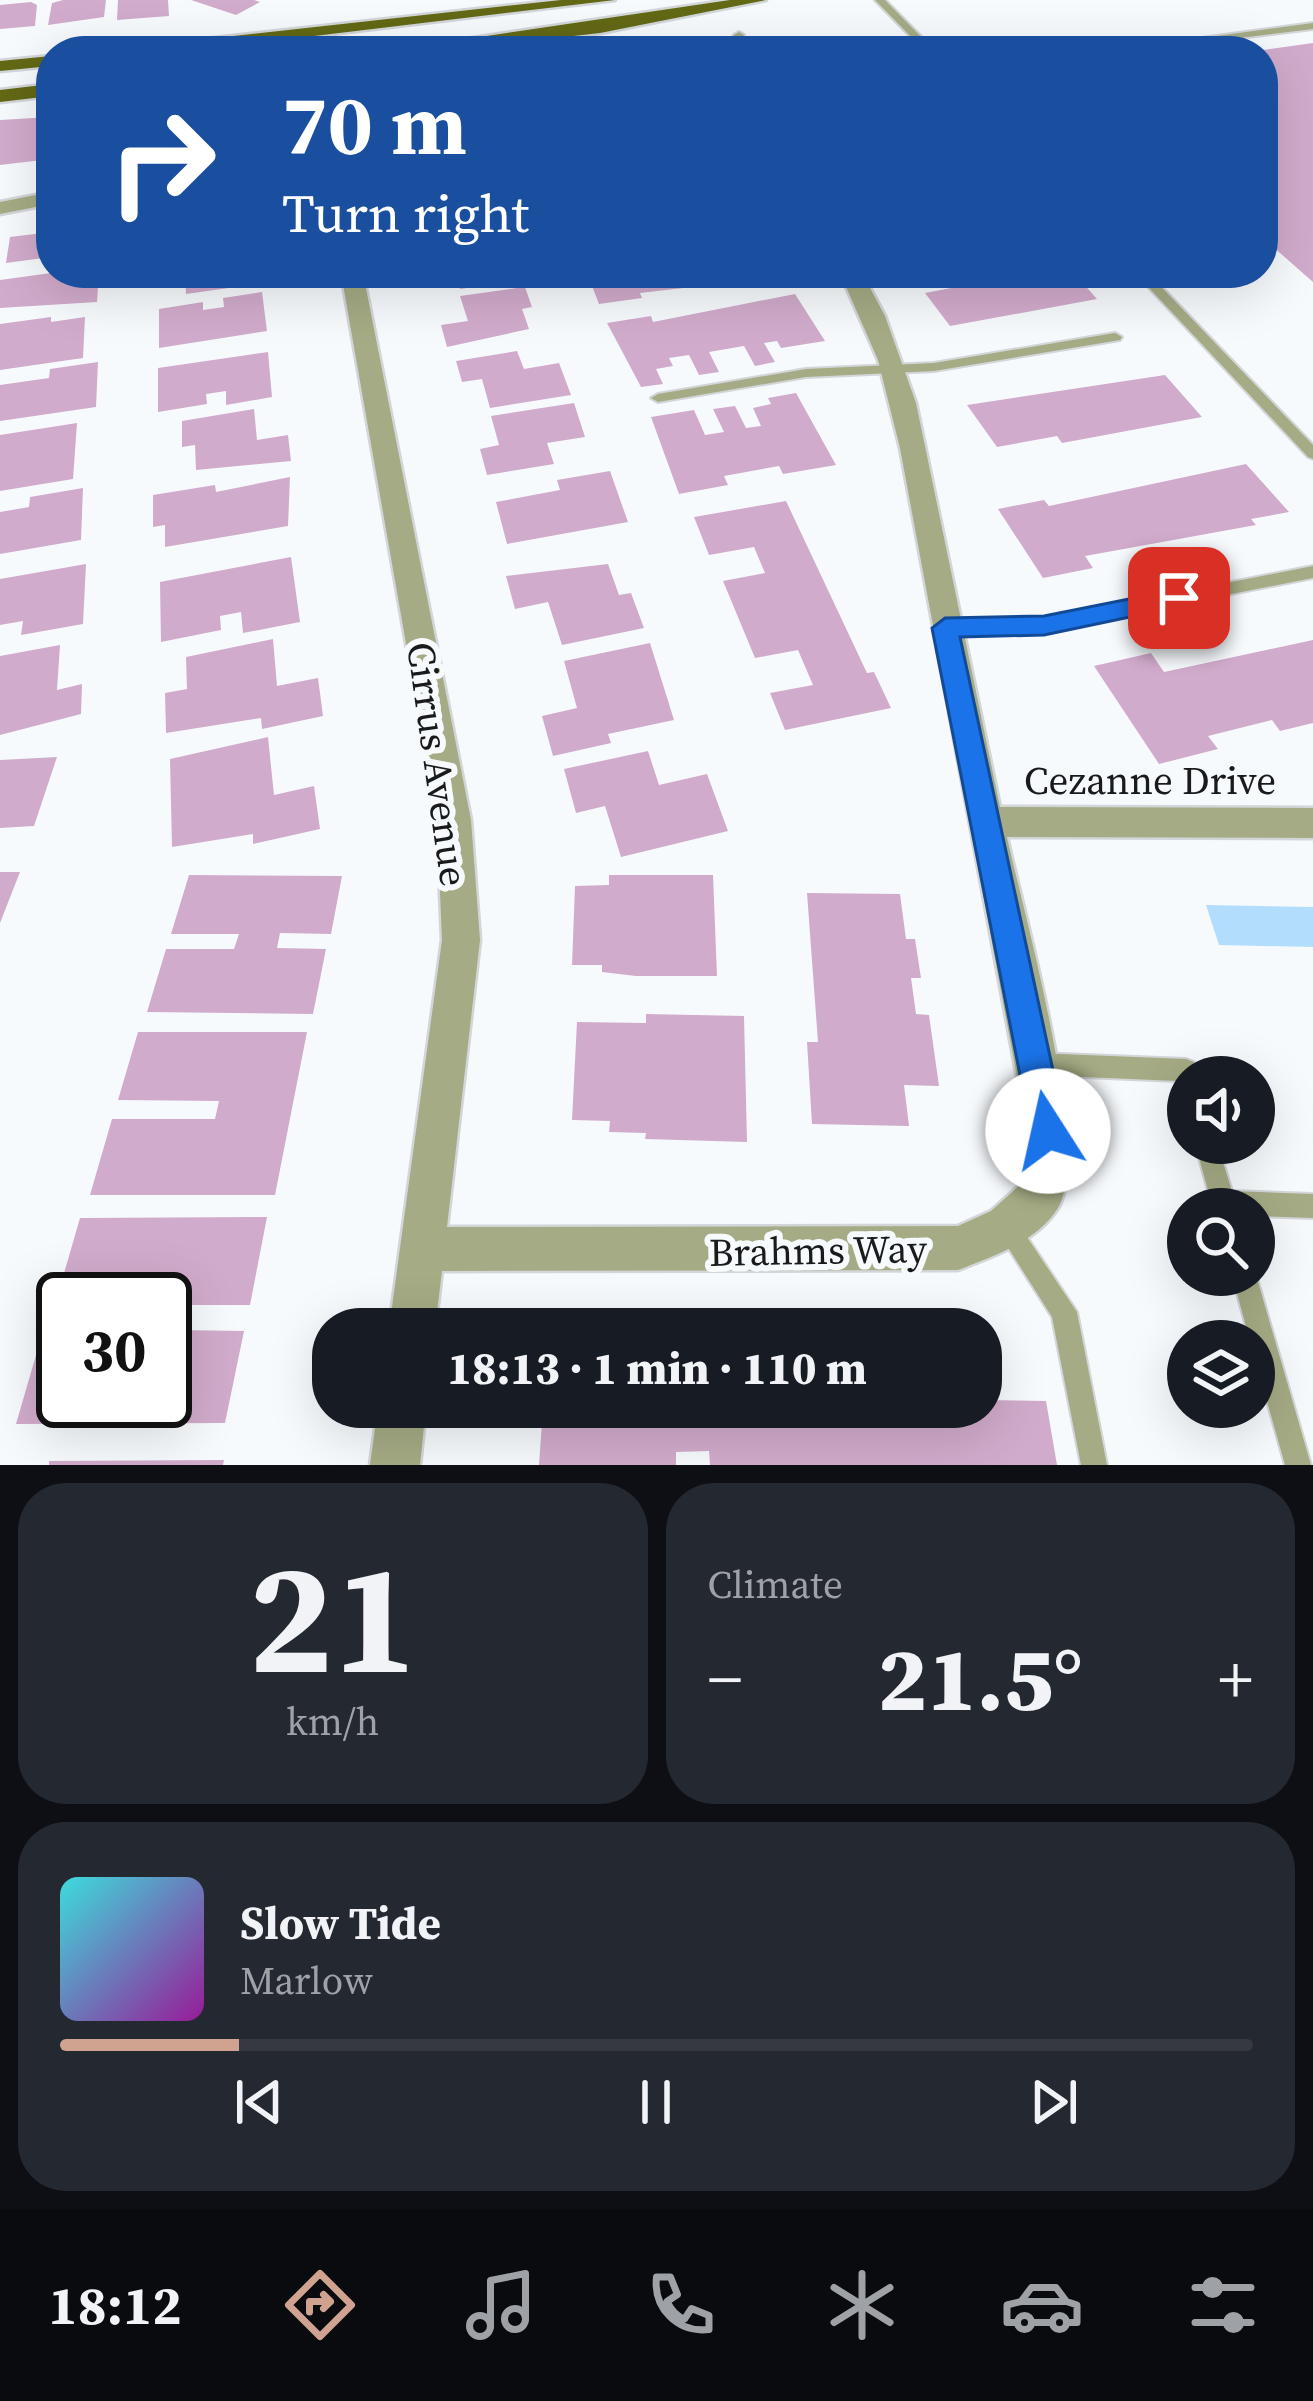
<!DOCTYPE html>
<meta charset="utf-8">
<style>
:root{--surface:#171b24;--page:#242831;--text:#f1f3f6;--muted:#9ea1a6;--line:#363941;--accent:#d0a391}
body{margin:0;font-family:"Source Serif 4",serif;background:var(--page);color:var(--text);height:100vh;display:flex;flex-direction:column;font-size:45px;white-space:nowrap}
*{box-sizing:border-box;margin:0}
p{font-size:39px;color:var(--muted)}
.icon{flex:none;width:66px;height:66px;fill:none;stroke:currentColor;stroke-width:2;stroke-linecap:round;stroke-linejoin:round}
.map{position:relative;height:1465px;overflow:hidden}
.panel{display:flex;flex-direction:column;gap:18px;padding:18px;background:#0d0f14;flex:1}
.panel>*{flex:none}
.banner{position:absolute;left:36px;top:36px;width:1242px;height:252px;border-radius:48px;box-shadow:0 12px 48px #0002;background:#1a4fa0;color:#fff;overflow:hidden}
.controls{position:absolute;left:1167px;top:1056px;display:grid;gap:24px}
.controls a{display:grid;place-items:center;width:108px;height:108px;border-radius:50%;background:var(--surface);box-shadow:0 12px 48px #0002;font-size:60px}
.speed{position:absolute;left:36px;top:1272px;display:flex;gap:24px;font-size:60px;font-weight:700;text-align:center}
.speed>*{display:grid;place-content:center;width:156px;height:156px;border-radius:50%;background:var(--surface);box-shadow:0 12px 48px #0002;line-height:1}
.speed .limit{border:6px solid #111;border-radius:18px;background:#fff;color:#111}
.pin{position:absolute;display:grid;place-items:center;width:102px;height:102px;color:#fff;margin:-51px;border-radius:24px;box-shadow:0 6px 18px #0006}
.me{position:absolute;width:132px;margin:-66px;rotate:350deg;stroke-linejoin:round;filter:drop-shadow(0 0 9px #0008)}
.turn{display:flex;align-items:center;gap:42px;height:252px;padding:0 48px;font-size:54px}
.turn .icon{width:156px;height:156px;stroke-width:2.5}
.turn b{display:block;font-size:84px;line-height:102px}
.big{font-size:90px;font-weight:800;line-height:1.1}
.panel .widget{flex:1;display:flex;flex-direction:column;justify-content:center;gap:18px;min-width:0;padding:0 42px;border-radius:48px;background:var(--page)}
.panel .dial{align-items:center;gap:0}
.dial b{font-size:156px;line-height:1}
.song{display:flex;align-items:center;gap:36px}
.cover{width:144px;height:144px;border-radius:18px;background:linear-gradient(135deg,hsl(180 70% 55%),hsl(300 70% 35%))}
.played{height:12px;border-radius:6px;background:linear-gradient(90deg,var(--accent) 15%,var(--line) 15%)}
.keys{display:flex;justify-content:space-around;direction:ltr}
.heat{display:flex;justify-content:space-between;align-items:center;font-size:66px;direction:ltr}
.panel .tiles{flex:1;display:grid;gap:18px;grid-template-columns:1fr 1fr}
.widget:last-child{grid-column:span 2}
.trip{position:absolute;left:312px;top:1308px;width:690px;height:120px;border-radius:48px;background:var(--surface);box-shadow:0 12px 48px #0002;font-weight:800;line-height:120px;text-align:center}
.dock{display:flex;height:192px;justify-content:space-around;align-items:center;background:#090b0e;color:var(--muted)}
.dock .icon{width:84px;height:84px}
.dock .current{color:var(--accent)}
.dock b{font-size:54px;color:var(--text)}
.map>svg:first-child{display:block}
.water{fill:#b3ddfc}
.building{fill:#d1abcb}
.lines{fill:none;stroke-linecap:round;stroke-linejoin:round}
.service-casing{stroke:#d3d6d9;stroke-width:4}
.minor-casing{stroke:#d3d6d9;stroke-width:5}
.primary-casing{stroke:#d3d6d9;stroke-width:5}
.service{fill:#a5ab84;fill-rule:evenodd}
.minor{fill:#a5ab84;fill-rule:evenodd}
.primary{fill:#626814;fill-rule:evenodd}
.route{fill:#1a73e8;stroke:#114b97;stroke-width:3}
.labels{text-anchor:middle;stroke-width:12;stroke-linejoin:round;paint-order:stroke}
.street-label{font-size:39px;fill:#191a1c;stroke:#f7fafd}
</style>
<div class="map">
<svg width="1313" height="1465" viewBox="0 0 1313 1465">
<rect width="100%" height="100%" fill="#f7fafd"/>
<!-- water -->
<path class="water" d="M1206 905 1313 907V947L1219 945Z"/>
<!-- building -->
<g class="building">
<path d="M63 0H106L104 17 48 25 52 3Z"/>
<path d="M118 0H168L169 16 117 20Z"/>
<path d="M191 0H254L260 2 236 15Z"/>
<path d="M31 2 37 5 35 26 0 29V5Z"/>
<path d="M867 38 879 51H795L791 46Z"/>
<path d="M1313 43V282L1263 238V50Z"/>
<path d="M50 117 51 159 0 165V120Z"/>
<path d="M51 232V257L6 263 10 237Z"/>
<path d="M51 273H99L97 302 0 308V280Z"/>
<path d="M249 273 250 285 186 294 185 275Z"/>
<path d="M456 273H520L523 280 460 289Z"/>
<path d="M587 273H788V276L640 293 642 298 599 304Z"/>
<path d="M1030 273H1074L1097 299 950 326 925 293Z"/>
<path d="M525 287 532 307 522 309 529 329 447 347 441 325 468 321 460 296Z"/>
<path d="M262 292 267 331 159 348V309L203 302V310L224 307 223 298Z"/>
<path d="M795 294 825 341 781 348 777 341 764 343 775 362 755 366 744 346 709 352 719 372 699 375 689 355 669 358 673 366 656 369 663 384 641 387 607 323 651 316 653 322Z"/>
<path d="M51 317V322L85 317 83 358 0 370V324Z"/>
<path d="M517 351 524 369 559 363 571 395 490 408 482 379 462 382 456 361Z"/>
<path d="M268 352 272 397 226 405V391L206 394 207 404 158 412V368Z"/>
<path d="M98 362 96 407 0 421V385L49 378 50 369Z"/>
<path d="M1165 375 1202 417 1062 443 1057 436 997 447 967 405Z"/>
<path d="M796 393 836 465 783 474 779 466 724 476 728 485 679 494 651 417 694 410 705 435 724 432 713 409 735 406 746 428 761 426 753 408 771 404 768 398Z"/>
<path d="M574 403 585 437 547 443 554 464 487 475 480 449 499 445 491 416Z"/>
<path d="M254 409 257 440 288 435 291 461 196 470 195 445 182 447V421Z"/>
<path d="M77 423 73 479 0 491V435Z"/>
<path d="M1246 464 1289 512 1251 519 1256 525 1085 556 1093 568 1043 578 998 509 1044 500 1049 506Z"/>
<path d="M610 471 628 522 507 544 496 502 560 490 557 480Z"/>
<path d="M290 477 288 526 165 547V525L153 527V495L215 485 216 492Z"/>
<path d="M83 488 81 540 0 554V512L29 507 30 497Z"/>
<path d="M786 501 867 673 874 672 891 708 785 730 770 693 813 685 798 650 755 658 723 581 765 573 754 547 709 555 694 517Z"/>
<path d="M291 557 300 622 243 633 241 612 220 616 221 630 161 642 160 582Z"/>
<path d="M86 564 83 624 21 635 23 621 0 625V579Z"/>
<path d="M608 564 619 595 631 593 644 628 562 645 548 602 515 609 506 576Z"/>
<path d="M273 639 277 686 318 678 323 716 262 729 261 718 166 733 165 693 187 689 186 657Z"/>
<path d="M1313 640V723L1280 731 1272 720 1208 736 1218 749 1159 764 1094 666 1151 653 1164 672Z"/>
<path d="M650 643 674 720 608 734 611 743 553 756 542 716 577 708 564 661Z"/>
<path d="M60 645 57 690 82 684 81 714 0 735V656Z"/>
<path d="M268 737 274 795 314 786 320 829 253 844V834L172 847 170 759Z"/>
<path d="M648 751 659 785 707 774 728 831 621 857 605 806 576 813 564 769Z"/>
<path d="M57 757 34 826 0 828V760Z"/>
<path d="M0 872H20L0 923Z"/>
<path d="M189 875 342 876 331 934 280 933 277 948 326 949 313 1014 147 1012 166 949H234L239 934H171Z"/>
<path d="M609 875H713L717 976H636L602 972V965H572L575 886 609 885Z"/>
<path d="M807 893 900 894 906 939H915L921 978H911L916 1014 929 1015 939 1086 904 1085 909 1126 812 1124 807 1042H818Z"/>
<path d="M646 1014 744 1016 747 1142 645 1139 646 1133 609 1132 610 1121 572 1120 577 1022 646 1023Z"/>
<path d="M138 1032H307L275 1195H90L112 1119H215L219 1101 118 1100Z"/>
<path d="M267 1217 250 1305H184L178 1330 244 1331 225 1423 16 1424 43 1331 63 1330V1401H165V1299H63V1308H54L80 1218Z"/>
<path d="M981 1400 1046 1401 1057 1465H710L709 1451 676 1452V1465H539L543 1407H981Z"/>
<path d="M224 1460 223 1465H49V1461Z"/>
</g>
<g class="lines">
<!-- service casing -->
<g class="service-casing">
<g id="service">
<path d="M875 0H885L935 51H925Z"/>
<path d="M1313 23V29L1134 51H1105Z"/>
<path d="M739 32 744 35 736 51H726L734 35Z"/>
<path d="M1135 273H1148L1313 445V459L1308 457Z"/>
<path d="M1115 333 1122 337 1120 340 934 371 806 377 658 402 651 398 658 394 806 369 934 363Z"/>
<path d="M1313 566V578L1044 631 945 634 937 628 945 622 1044 619Z"/>
<path d="M1036 1053 1186 1059 1194 1062 1199 1077H1188V1089L1180 1086 1178 1081 1036 1075 1028 1072 1025 1064 1028 1056Z"/>
<path d="M1195 1143H1217L1232 1191 1313 1194V1218L1254 1216V1209H1213Z"/>
<path d="M1007 1215 1015 1219 1077 1312 1107 1465H1081L1052 1317 995 1227 999 1219Z"/>
<path d="M1254 1269 1256 1275 1311 1465H1285L1254 1355V1341H1250L1232 1275H1254Z"/>
</g>
</g>
<!-- minor casing -->
<g class="minor-casing">
<g id="minor">
<path d="M51 192V204L0 214V202Z"/>
<path d="M341 273H363L471 820 480 940 447 1227 958 1226 991 1211 1021 1184 1027 1131 900 448 878 360 840 273H862L885 316 916 403 1000 807 1313 808V838L1007 837C1022 907 1092 1152 1058 1208 1037 1242 993 1256 958 1270L442 1271 435 1329H389L442 940 437 820Z"/>
<path d="M378 1407H426L420 1465H370Z"/>
</g>
</g>
<!-- primary casing -->
<g class="primary-casing">
<g id="primary">
<path d="M561 0H615L190 51H133L142 46Z"/>
<path d="M730 0H766L600 33 441 51H385Z"/>
<path d="M51 56V66L0 71V61Z"/>
<path d="M51 84V96L0 102V90Z"/>
</g>
</g>
<!-- service -->
<use href="#service" class="service"/>
<!-- minor -->
<use href="#minor" class="minor"/>
<!-- primary -->
<use href="#primary" class="primary"/>
</g>
<!-- route -->
<path class="route" d="M1179 589 1187 592V605L1044 635 960 637 1066 1131 1061 1144 1048 1149 1036 1144 1031 1131 932 628 945 618 1044 616Z"/>
<g class="labels">
<!-- street labels -->
<g class="street-label">
<text transform="translate(438 764) rotate(82)" y="14">Cirrus Avenue</text>
<text x="1150" y="794">Cezanne Drive</text>
<text transform="translate(818 1250) rotate(-1)" y="14">Brahms Way</text>
</g>
</g>
</svg>
<div class="controls">
<a><svg class="icon" aria-label="sound" viewBox="0 0 24 24"><path d="M4 9h4l5-4v14l-5-4H4zM17 9q2 3 0 6"/></svg></a>
<a><svg class="icon" aria-label="search" viewBox="0 0 24 24"><circle cx="10" cy="10" r="6"/><path d="M15 15l6 6"/></svg></a>
<a><svg class="icon" aria-label="layers" viewBox="0 0 24 24"><path d="M12 4l9 5-9 5-9-5zM3 14l9 5 9-5"/></svg></a>
</div>
<div class="speed"><div class="limit">30</div></div>
<div class="pin" style="left:1179px;top:598px;background:#d93025"><svg class="icon" aria-label="arrive" viewBox="0 0 24 24"><path d="M6 21V4h12l-3 4 3 4H6"/></svg></div>
<svg class="me" style="left:1048px;top:1131px" viewBox="-20 -20 40 40"><circle r="19" fill="#fff"/><path d="M0-13L10 11 0 6-10 11z" fill="#1a73e8"/></svg>
<div class="trip">18:13 · 1 min · 110 m</div>
<div class="banner">
<div class="turn"><svg class="icon" aria-label="right" viewBox="0 0 24 24"><path d="M7 20v-9h11M14 6l5 5-5 5"/></svg><div><b>70 m</b>Turn right</div></div>
</div>
</div>
<section class="panel">
<div class="tiles">
<div class="widget dial"><b>21</b><p>km/h</p></div>
<div class="widget"><p>Climate</p>
<div class="heat"><a>−</a><b class="big">21.5°</b><a>+</a></div>
</div>
<div class="widget">
<div class="song"><i class="cover"></i><div><b>Slow Tide</b><p>Marlow</p></div></div>
<div class="played"></div>
<div class="keys"><svg class="icon" aria-label="previous" viewBox="0 0 24 24"><path d="M18 5L8 12l10 7zM5 5v14"/></svg><svg class="icon" aria-label="pause" viewBox="0 0 24 24"><path d="M8 5v14M16 5v14"/></svg><svg class="icon" aria-label="next" viewBox="0 0 24 24"><path d="M6 5l10 7-10 7zM19 5v14"/></svg></div>
</div>
</div>
</section>
<nav class="dock">
<b>18:12</b>
<svg class="icon current" aria-label="directions" viewBox="0 0 24 24"><path d="M12 3l9 9-9 9-9-9zM9 14v-3h6M13 9l2 2-2 2"/></svg>
<svg class="icon" aria-label="music" viewBox="0 0 24 24"><path d="M9 18V5l10-2v13"/><circle cx="6" cy="18" r="3"/><circle cx="16" cy="16" r="3"/></svg>
<svg class="icon" aria-label="phone" viewBox="0 0 24 24"><path d="M5 4h4l2 5-3 2q2 4 5 5l2-3 5 2v4C11 20 4 13 5 4z"/></svg>
<svg class="icon" aria-label="climate" viewBox="0 0 24 24"><path d="M12 3v18M4 7l16 10M4 17L20 7"/></svg>
<svg class="icon" aria-label="car" viewBox="0 0 24 24"><path d="M5 17H2v-5l4-1 3-4h7l3 4 3 1v5h-3M9 17h6M6 11h13"/><circle cx="7" cy="17" r="2"/><circle cx="17" cy="17" r="2"/></svg>
<svg class="icon" aria-label="filters" viewBox="0 0 24 24"><path d="M4 7h16M4 17h16"/><circle cx="9" cy="7" r="2"/><circle cx="15" cy="17" r="2"/></svg>
</nav>
